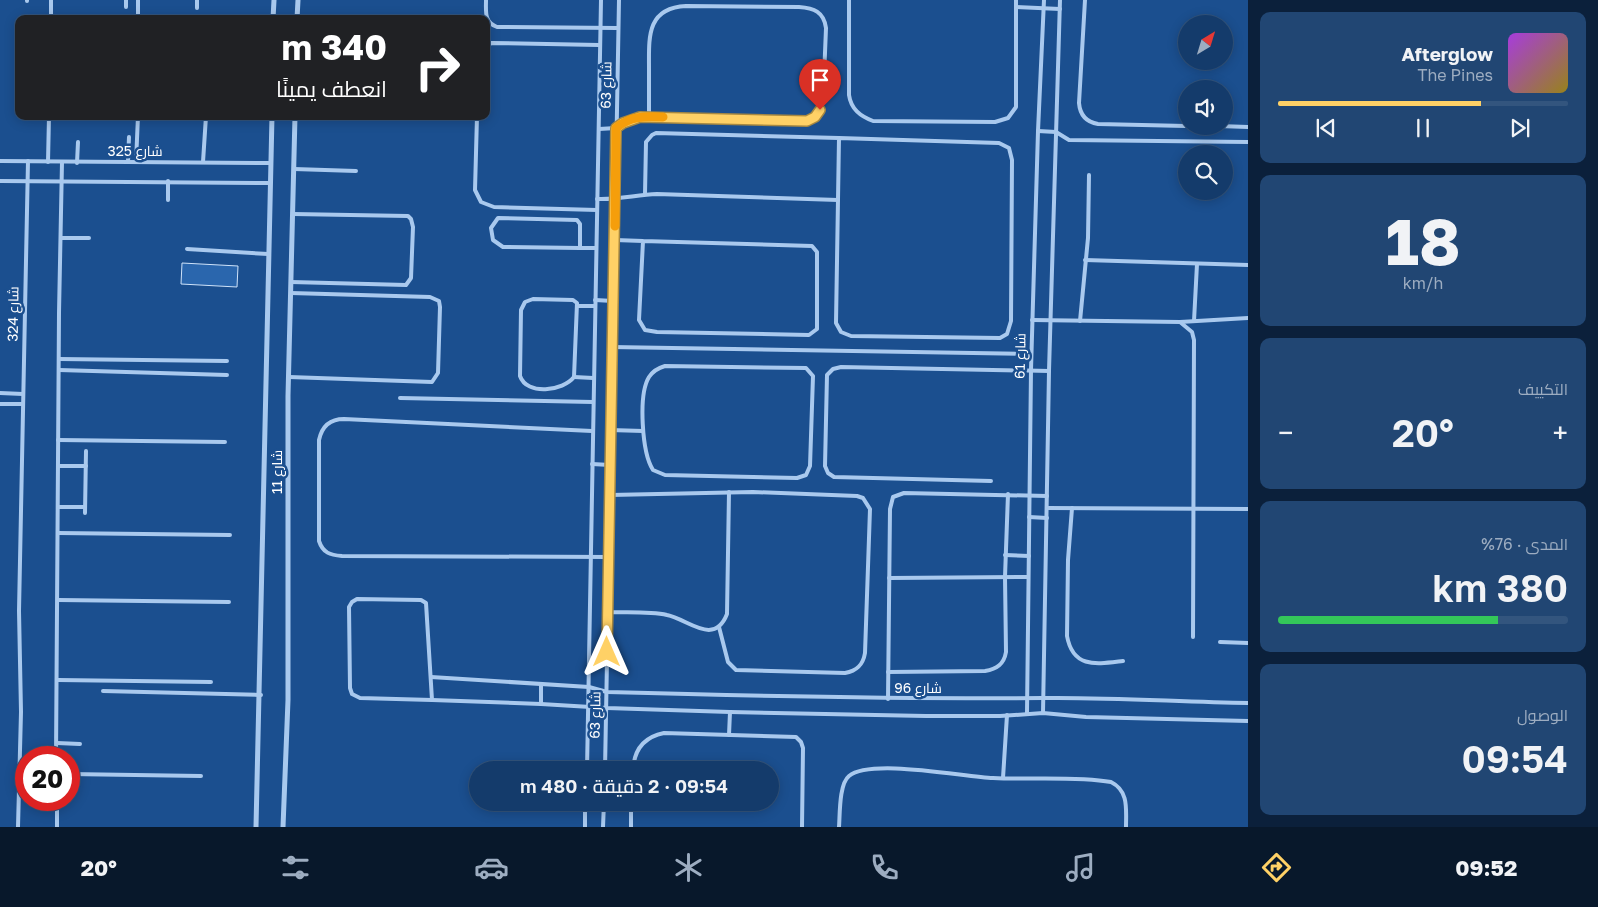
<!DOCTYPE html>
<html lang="ar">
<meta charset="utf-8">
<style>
:root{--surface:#143b6b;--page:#214673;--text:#f1f3f6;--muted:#9dadc1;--line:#33557e;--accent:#ffd166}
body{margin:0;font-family:"Golos Text",Cairo,sans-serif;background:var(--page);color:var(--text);direction:rtl;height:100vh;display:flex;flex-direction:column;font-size:19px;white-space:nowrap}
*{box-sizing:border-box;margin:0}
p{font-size:16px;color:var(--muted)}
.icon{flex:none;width:28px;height:28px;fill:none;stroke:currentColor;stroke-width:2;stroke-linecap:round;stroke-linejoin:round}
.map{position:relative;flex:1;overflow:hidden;direction:ltr}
.drawer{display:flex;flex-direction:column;gap:12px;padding:12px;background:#0b203b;width:350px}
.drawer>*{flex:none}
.hud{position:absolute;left:15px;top:15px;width:475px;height:105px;border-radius:10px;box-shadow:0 2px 12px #0003,0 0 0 1px var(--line);direction:rtl;background:#202124;color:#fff;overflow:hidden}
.needle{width:32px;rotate:38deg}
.controls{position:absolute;left:1178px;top:15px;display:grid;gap:10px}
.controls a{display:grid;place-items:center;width:55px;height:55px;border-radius:50%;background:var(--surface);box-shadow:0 2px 12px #0003,0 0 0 1px var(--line);font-size:25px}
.speed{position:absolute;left:15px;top:746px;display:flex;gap:10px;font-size:25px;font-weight:700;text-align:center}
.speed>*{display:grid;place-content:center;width:65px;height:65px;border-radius:50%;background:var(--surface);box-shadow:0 2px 12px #0003,0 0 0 1px var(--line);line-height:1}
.speed .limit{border:8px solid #d22;background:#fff;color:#111}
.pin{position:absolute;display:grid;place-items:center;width:42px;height:42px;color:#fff;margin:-51px -21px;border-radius:50% 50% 50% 0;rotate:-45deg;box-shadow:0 0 5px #0007}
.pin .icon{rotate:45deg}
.me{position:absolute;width:55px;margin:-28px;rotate:0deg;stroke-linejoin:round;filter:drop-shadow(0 0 4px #0008)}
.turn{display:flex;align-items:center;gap:18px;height:105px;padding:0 20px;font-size:22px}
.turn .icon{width:65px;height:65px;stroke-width:2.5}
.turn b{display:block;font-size:35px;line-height:42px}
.big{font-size:38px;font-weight:600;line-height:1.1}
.drawer .widget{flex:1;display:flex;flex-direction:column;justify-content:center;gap:8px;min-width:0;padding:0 18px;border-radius:10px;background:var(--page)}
.drawer .dial{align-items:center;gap:0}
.dial b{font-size:65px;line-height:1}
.song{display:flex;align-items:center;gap:15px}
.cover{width:60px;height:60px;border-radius:8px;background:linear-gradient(135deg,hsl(280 70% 55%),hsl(50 70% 35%))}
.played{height:5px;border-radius:2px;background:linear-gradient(90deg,var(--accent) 70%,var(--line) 70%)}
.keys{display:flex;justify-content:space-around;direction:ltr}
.heat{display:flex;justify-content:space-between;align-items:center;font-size:28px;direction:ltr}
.charge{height:8px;border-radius:4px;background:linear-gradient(90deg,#34c759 76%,var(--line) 0)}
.trip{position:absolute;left:469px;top:761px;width:310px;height:50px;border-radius:25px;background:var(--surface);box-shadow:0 2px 12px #0003,0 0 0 1px var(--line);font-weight:600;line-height:50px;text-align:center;direction:rtl}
.tab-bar{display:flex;height:80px;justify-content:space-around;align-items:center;background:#08182b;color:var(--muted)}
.tab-bar .icon{width:35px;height:35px}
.tab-bar .selected{color:var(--accent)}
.tab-bar b{font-size:22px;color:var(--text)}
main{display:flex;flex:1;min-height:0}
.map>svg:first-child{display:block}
.building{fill:#2a66ad;stroke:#cfe3fa}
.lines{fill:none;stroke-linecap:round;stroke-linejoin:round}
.lane{stroke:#a9c9ee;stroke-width:4}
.street{stroke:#a9c9ee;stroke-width:5}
.route-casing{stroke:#a68842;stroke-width:12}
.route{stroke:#ffd166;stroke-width:9}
.slow{stroke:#f59e0b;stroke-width:9}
.labels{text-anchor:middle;stroke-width:5;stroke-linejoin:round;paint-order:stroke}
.street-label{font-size:14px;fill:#fff;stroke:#1b4f8f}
</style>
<main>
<section class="drawer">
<div class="widget">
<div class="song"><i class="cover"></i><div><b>Afterglow</b><p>The Pines</p></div></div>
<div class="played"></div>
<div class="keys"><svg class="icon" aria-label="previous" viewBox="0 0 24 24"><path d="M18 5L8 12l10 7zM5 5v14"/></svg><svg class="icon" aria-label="pause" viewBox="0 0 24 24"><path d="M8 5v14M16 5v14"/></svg><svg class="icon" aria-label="next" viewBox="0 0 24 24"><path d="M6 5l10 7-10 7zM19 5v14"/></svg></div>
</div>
<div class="widget dial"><b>18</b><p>km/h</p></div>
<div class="widget"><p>التكييف</p>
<div class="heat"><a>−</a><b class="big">20°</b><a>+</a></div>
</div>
<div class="widget"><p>المدى · 76%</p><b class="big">380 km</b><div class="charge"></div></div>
<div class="widget"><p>الوصول</p><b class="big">09:54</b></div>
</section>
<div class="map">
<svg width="1248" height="827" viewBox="0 0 1248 827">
<rect width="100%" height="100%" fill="#1b4f8f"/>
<!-- building -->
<path class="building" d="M182 263 238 266 237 287 181 284Z"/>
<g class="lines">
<!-- lane -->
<g class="lane">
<path d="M126 0V7"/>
<path d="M138 0V14"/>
<path d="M486 0C486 12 484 22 497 27L617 28"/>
<path d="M849 0V95C851 109 860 116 873 121L995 122 1008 118 1016 107V0"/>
<path d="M1085 0 1079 103C1080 115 1086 122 1098 124L1186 126"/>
<path d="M27 1V0"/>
<path d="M1016 7 1060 9"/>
<path d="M197 8V0"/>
<path d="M51 19V0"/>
<path d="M486 45 492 43 599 45"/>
<path d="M372 116 467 119 472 116"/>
<path d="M477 116 475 190 481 202 494 207 597 210"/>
<path d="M1219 126 1248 127"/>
<path d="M599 129 616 128 631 119 649 116 807 121C816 116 820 111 823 102L826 28C824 12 814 8 799 7L686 6C646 8 649 38 649 69 649 85 649 101 649 116"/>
<path d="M1038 131 1056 132 1069 140 1248 142"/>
<path d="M0 161 270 163"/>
<path d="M48 162 49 116"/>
<path d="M128 162 129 137"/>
<path d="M136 162 138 116"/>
<path d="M203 162 206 116"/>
<path d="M77 163 78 142"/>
<path d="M294 169 356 171"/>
<path d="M0 181 270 183"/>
<path d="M645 194 646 142 652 135 656 133 839 138 836 323 841 332 851 336 1000 338 1007 334 1011 321 1012 160 1009 148 999 143 839 138"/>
<path d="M597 199C617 200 636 195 657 194L838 200"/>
<path d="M168 200V181"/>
<path d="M61 238H89"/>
<path d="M615 240 643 241 639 320 645 330 657 332 809 335 817 329V252L812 246 643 241"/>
<path d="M580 248 503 247 493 240 491 228 498 218 577 220 580 224V248H596"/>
<path d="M187 249 268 254"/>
<path d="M1085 260 1248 265"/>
<path d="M291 282 406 285 411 278 413 227 411 219 408 216 293 214"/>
<path d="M533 299 573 300 577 303 574 377C563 391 527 396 520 376L521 310 525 302Z"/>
<path d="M595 300 613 301"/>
<path d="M577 306H595"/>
<path d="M1032 320 1180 322 1248 318"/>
<path d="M1080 321 1088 238 1089 175"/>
<path d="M1194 321 1197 264"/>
<path d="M1180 322 1192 332 1194 340 1193 637"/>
<path d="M611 347 1031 354"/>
<path d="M59 359 227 361"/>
<path d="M665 366 806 368 813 376 810 466 806 475 797 478 665 475 653 470C642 453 638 395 649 377 653 371 658 368 665 366Z"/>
<path d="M59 370 227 375"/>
<path d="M289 377 432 382 438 373 440 307 439 301 430 297 291 293"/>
<path d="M574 377 593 378"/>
<path d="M0 393 23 394"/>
<path d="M400 398 593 402"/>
<path d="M0 404H22"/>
<path d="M610 430 643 431"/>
<path d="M592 431 344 419C330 419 322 426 319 440V541C323 553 330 555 342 556L608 557"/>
<path d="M58 440 225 442"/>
<path d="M592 464 610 465"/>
<path d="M58 466H86"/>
<path d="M991 481 834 477 828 473 825 466 827 375 833 369 841 367 1049 371"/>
<path d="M610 495 753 492 857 496 863 498 870 509 865 653C863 665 857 671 845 673L736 670 728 662 719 627"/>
<path d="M58 507H85"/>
<path d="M1047 508 1248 509"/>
<path d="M1072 508 1068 560 1067 636C1073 669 1097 664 1123 661"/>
<path d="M85 513 86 451"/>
<path d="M1029 517 1047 518"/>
<path d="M58 533 230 535"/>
<path d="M1005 555 1029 556"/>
<path d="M889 578 1028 577"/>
<path d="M357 599 421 600 426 603 432 700 360 698 352 694 350 688 349 607 352 602Z"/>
<path d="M58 600 229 602"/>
<path d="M607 612C626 613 649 611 667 615 688 619 714 647 727 614L729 492"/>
<path d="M1220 642 1248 643"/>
<path d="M888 672 985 671C997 669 1004 664 1006 652L1005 577 1008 494"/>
<path d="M431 677 589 687 607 692C753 696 898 699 1043 698 1111 697 1180 702 1248 703"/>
<path d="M58 680 211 682"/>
<path d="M103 691 261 695"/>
<path d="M888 699 890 509 893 497 904 493 1047 496"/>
<path d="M432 700 541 704 607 708 730 712 926 716H1000L1043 713 1086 717 1248 721"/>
<path d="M541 704V684"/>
<path d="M1027 713 1031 370 1038 131 1044 0"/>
<path d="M1043 713 1049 371 1060 0"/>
<path d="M729 735 730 712"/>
<path d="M57 743 80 744"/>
<path d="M56 758 59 313 62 162"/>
<path d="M587 770 601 0"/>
<path d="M605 770 619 0"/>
<path d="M633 770C634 749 644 737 664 733L796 737 801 742 803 748 802 827"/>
<path d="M69 774 201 776"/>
<path d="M1003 778 1007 715"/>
<path d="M57 800V827"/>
<path d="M18 827 21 712 19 611 28 161"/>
<path d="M585 827V802"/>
<path d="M603 827 604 802"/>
<path d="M631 827V802"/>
<path d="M839 827C840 814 839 784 849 776 871 758 964 777 993 778 1030 780 1075 776 1111 782 1129 791 1126 809 1126 827"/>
</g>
<!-- street -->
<g class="street">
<path d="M273 19 274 0"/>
<path d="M297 19 298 0"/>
<path d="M256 827 272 116"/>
<path d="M283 827 288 700V396L295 116"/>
</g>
</g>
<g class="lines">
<!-- route casing -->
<g class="route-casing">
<path id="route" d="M607 652 616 128 623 123 640 117 807 121 815 117 820 110"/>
</g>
<!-- route -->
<use href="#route" class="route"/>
<!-- slow -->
<path class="slow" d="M615 226 616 128C630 116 645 116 663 117"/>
</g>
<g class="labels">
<!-- street labels -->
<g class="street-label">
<text transform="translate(606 85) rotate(-89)" y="5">شارع 63</text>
<text x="135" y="156">شارع 325</text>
<text transform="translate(13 314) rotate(-89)" y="5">شارع 324</text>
<text transform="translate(1020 356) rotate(-89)" y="5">شارع 61</text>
<text transform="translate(277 472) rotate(-90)" y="5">شارع 11</text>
<text x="918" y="693">شارع 96</text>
<text transform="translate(595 715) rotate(-89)" y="5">شارع 63</text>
</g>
</g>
</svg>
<div class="controls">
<a><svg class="needle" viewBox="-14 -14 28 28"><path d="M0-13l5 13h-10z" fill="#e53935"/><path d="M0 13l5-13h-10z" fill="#9dadc1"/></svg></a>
<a><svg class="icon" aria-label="sound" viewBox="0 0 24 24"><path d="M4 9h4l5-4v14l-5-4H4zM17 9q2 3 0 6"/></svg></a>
<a><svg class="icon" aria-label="search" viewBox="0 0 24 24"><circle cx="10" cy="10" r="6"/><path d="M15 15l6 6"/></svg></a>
</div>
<div class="speed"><div class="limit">20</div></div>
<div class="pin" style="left:820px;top:110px;background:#d93025"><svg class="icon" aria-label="arrive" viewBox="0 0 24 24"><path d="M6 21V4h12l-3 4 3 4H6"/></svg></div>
<svg class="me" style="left:607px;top:652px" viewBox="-20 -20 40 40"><path d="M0-17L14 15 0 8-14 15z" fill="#ffd166" stroke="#fff" stroke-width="4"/></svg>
<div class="trip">09:54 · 2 دقيقة · 480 m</div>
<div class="hud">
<div class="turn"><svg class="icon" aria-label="right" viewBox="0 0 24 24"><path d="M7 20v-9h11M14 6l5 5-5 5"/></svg><div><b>340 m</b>انعطف يمينًا</div></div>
</div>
</div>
</main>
<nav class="tab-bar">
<b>09:52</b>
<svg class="icon selected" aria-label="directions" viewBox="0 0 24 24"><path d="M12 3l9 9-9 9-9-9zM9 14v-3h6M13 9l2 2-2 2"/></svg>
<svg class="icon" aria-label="music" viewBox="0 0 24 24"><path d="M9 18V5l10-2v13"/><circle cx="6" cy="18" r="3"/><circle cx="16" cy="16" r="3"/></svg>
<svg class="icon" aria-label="phone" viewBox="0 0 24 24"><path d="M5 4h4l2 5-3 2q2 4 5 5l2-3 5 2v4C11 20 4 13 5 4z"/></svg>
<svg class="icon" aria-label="climate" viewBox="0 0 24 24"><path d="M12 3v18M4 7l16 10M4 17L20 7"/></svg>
<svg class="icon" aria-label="car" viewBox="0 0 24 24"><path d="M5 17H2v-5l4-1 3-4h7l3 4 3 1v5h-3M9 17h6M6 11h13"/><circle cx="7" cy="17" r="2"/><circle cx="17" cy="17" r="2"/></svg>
<svg class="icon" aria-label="filters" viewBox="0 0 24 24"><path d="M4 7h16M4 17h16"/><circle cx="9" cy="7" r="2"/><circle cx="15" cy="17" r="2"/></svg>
<b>20°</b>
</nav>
